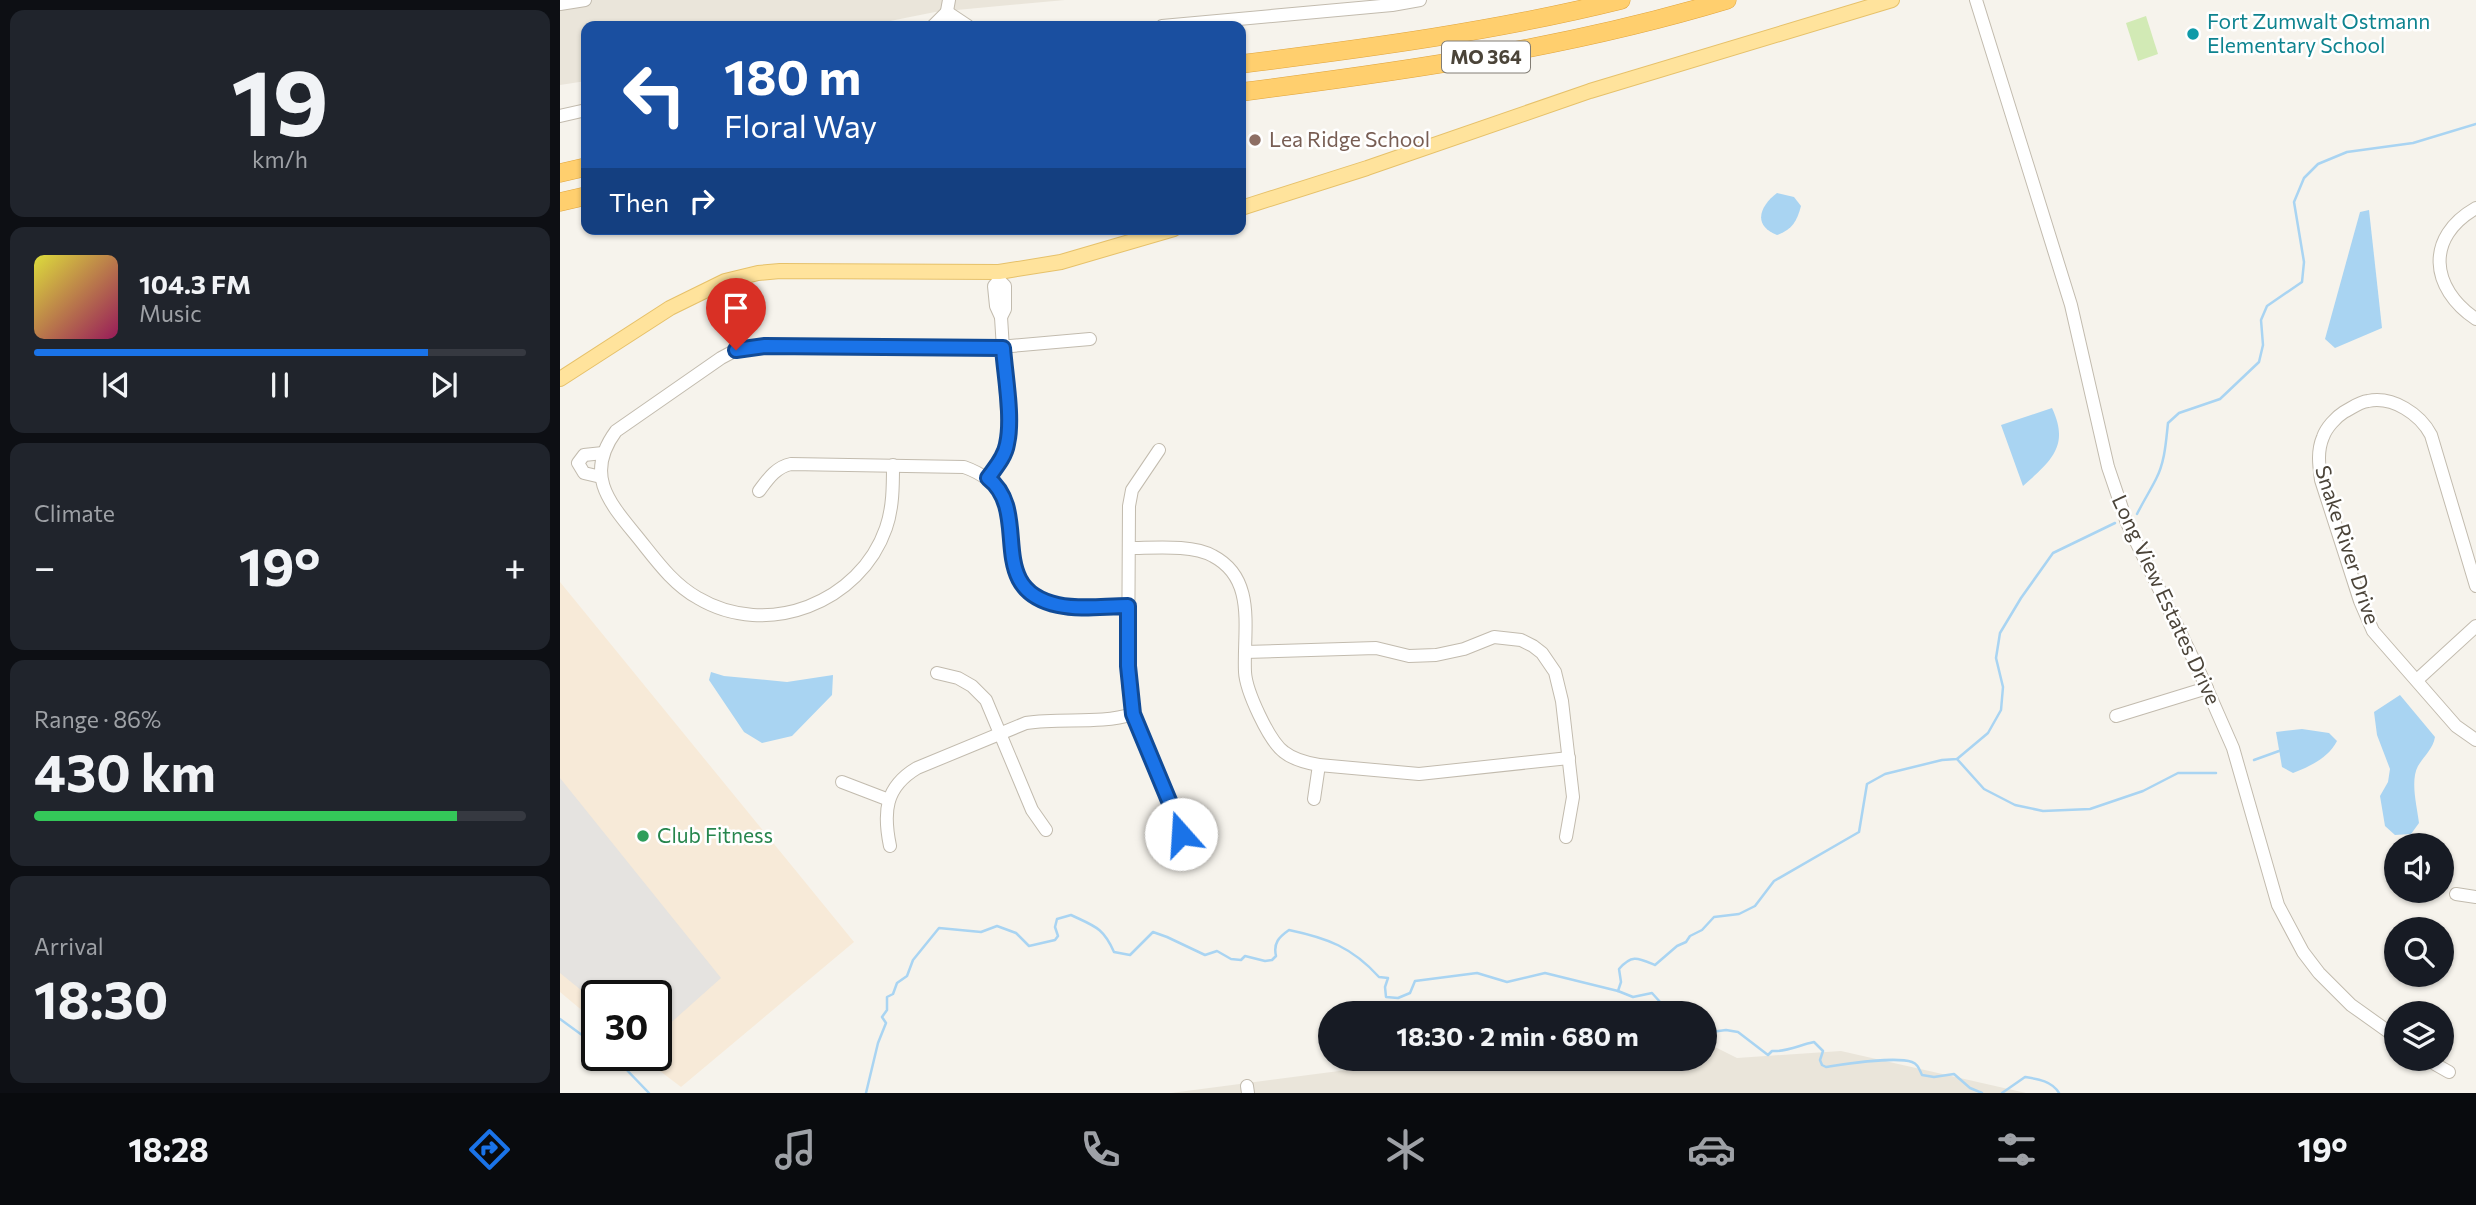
<!DOCTYPE html>
<meta charset="utf-8">
<style>
:root{--surface:#171b24;--page:#20242c;--text:#f1f3f6;--muted:#9ea1a6;--line:#363941;--accent:#1a73e8}
body{margin:0;font-family:Commissioner,sans-serif;background:var(--page);color:var(--text);height:100vh;display:flex;flex-direction:column;font-size:26px;white-space:nowrap}
*{box-sizing:border-box;margin:0}
p{font-size:23px;color:var(--muted)}
.icon{flex:none;width:38px;height:38px;fill:none;stroke:currentColor;stroke-width:2;stroke-linecap:round;stroke-linejoin:round}
.map{position:relative;flex:1;overflow:hidden}
.side{display:flex;flex-direction:column;gap:10px;padding:10px;background:#0d0f14;width:560px}
.side>*{flex:none}
.top-card{position:absolute;left:21px;top:21px;width:665px;height:214px;border-radius:14px;box-shadow:0 2px 5px #0004;background:#1a4fa0;color:#fff;overflow:hidden}
.tools{position:absolute;left:1824px;top:833px;display:grid;gap:14px}
.tools a{display:grid;place-items:center;width:70px;height:70px;border-radius:50%;background:var(--surface);box-shadow:0 2px 5px #0004;font-size:35px}
.speed{position:absolute;left:21px;top:980px;display:flex;gap:14px;font-size:35px;font-weight:700;text-align:center}
.speed>*{display:grid;place-content:center;width:91px;height:91px;border-radius:50%;background:var(--surface);box-shadow:0 2px 5px #0004;line-height:1}
.speed .limit{border:4px solid #111;border-radius:10px;background:#fff;color:#111}
.pin{position:absolute;display:grid;place-items:center;width:60px;height:60px;color:#fff;margin:-72px -30px;border-radius:50% 50% 50% 0;rotate:-45deg;box-shadow:0 0 7px #0007}
.pin .icon{rotate:45deg}
.me{position:absolute;width:77px;margin:-38px;rotate:341deg;stroke-linejoin:round;filter:drop-shadow(0 0 5px #0008)}
.turn{display:flex;align-items:center;gap:24px;height:147px;padding:0 28px;font-size:32px}
.turn .icon{width:91px;height:91px;stroke-width:2.5}
.turn b{display:block;font-size:49px;line-height:60px}
.then{display:flex;align-items:center;height:66px;padding:0 28px;background:#0003;gap:14px;font-size:26px}
.big{font-size:52px;font-weight:700;line-height:1.1}
.side .tile{flex:1;display:flex;flex-direction:column;justify-content:center;gap:10px;min-width:0;padding:0 24px;border-radius:14px;background:var(--page)}
.side .dial{align-items:center;gap:0}
.dial b{font-size:91px;line-height:1}
.song{display:flex;align-items:center;gap:21px}
.cover{width:84px;height:84px;border-radius:10px;background:linear-gradient(135deg,hsl(60 70% 55%),hsl(330 70% 35%))}
.played{height:7px;border-radius:4px;background:linear-gradient(90deg,var(--accent) 80%,var(--line) 80%)}
.keys{display:flex;justify-content:space-around;direction:ltr}
.heat{display:flex;justify-content:space-between;align-items:center;font-size:38px;direction:ltr}
.charge{height:10px;border-radius:5px;background:linear-gradient(90deg,#34c759 86%,var(--line) 0)}
.trip{position:absolute;left:758px;top:1001px;width:399px;height:70px;border-radius:35px;background:var(--surface);box-shadow:0 2px 5px #0004;font-weight:700;line-height:70px;text-align:center}
.menu{display:flex;height:112px;justify-content:space-around;align-items:center;background:#090b0e;color:var(--muted)}
.menu .icon{width:49px;height:49px}
.menu .on{color:var(--accent)}
.menu b{font-size:32px;color:var(--text)}
main{display:flex;flex:1;min-height:0}
.map>svg:first-child{display:block}
.residential{fill:#eae5da}
.commercial{fill:#f7ead8}
.green{fill:#d2eab5}
.parking{fill:#e5e3e0}
.water{fill:#a9d4f2}
.lines{fill:none;stroke-linecap:round;stroke-linejoin:round}
.stream{stroke:#a9d4f2;stroke-width:2.5}
.minor-casing{stroke:#c2bbae;stroke-width:14}
.major-casing{stroke:#e6c16a;stroke-width:16}
.highway-casing{stroke:#e0a43c;stroke-width:19}
.minor{stroke:#fff;stroke-width:12}
.major{stroke:#ffe39c;stroke-width:14}
.highway{stroke:#ffcf6e;stroke-width:18}
.route-casing{stroke:#114b97;stroke-width:18}
.route{stroke:#1a73e8;stroke-width:12}
.culture-dot{fill:#0f9aa8;stroke:#fff;stroke-width:2.5}
.education-dot{fill:#8d6e63;stroke:#fff;stroke-width:2.5}
.leisure-dot{fill:#2e9e5b;stroke:#fff;stroke-width:2.5}
.labels{text-anchor:middle;stroke-width:5;stroke-linejoin:round;paint-order:stroke}
.shield{fill:#fff;stroke:#817c74;stroke-width:2}
.shield-label{font-size:19px;font-weight:bold;fill:#4b4439}
.culture-label{font-size:21px;fill:#0d838f;stroke:#fff;text-anchor:start}
.education-label{font-size:21px;fill:#785e54;stroke:#fff;text-anchor:start}
.street-label{font-size:21px;fill:#4b4439;stroke:#fff}
.leisure-label{font-size:21px;fill:#27864d;stroke:#fff;text-anchor:start}
</style>
<main>
<section class="side">
<div class="tile dial"><b>19</b><p>km/h</p></div>
<div class="tile">
<div class="song"><i class="cover"></i><div><b>104.3 FM</b><p>Music</p></div></div>
<div class="played"></div>
<div class="keys"><svg class="icon" aria-label="previous" viewBox="0 0 24 24"><path d="M18 5L8 12l10 7zM5 5v14"/></svg><svg class="icon" aria-label="pause" viewBox="0 0 24 24"><path d="M8 5v14M16 5v14"/></svg><svg class="icon" aria-label="next" viewBox="0 0 24 24"><path d="M6 5l10 7-10 7zM19 5v14"/></svg></div>
</div>
<div class="tile"><p>Climate</p>
<div class="heat"><a>−</a><b class="big">19°</b><a>+</a></div>
</div>
<div class="tile"><p>Range · 86%</p><b class="big">430 km</b><div class="charge"></div></div>
<div class="tile"><p>Arrival</p><b class="big">18:30</b></div>
</section>
<div class="map">
<svg width="1916" height="1093" viewBox="0 0 1916 1093">
<rect width="100%" height="100%" fill="#f6f3ec"/>
<!-- residential -->
<g class="residential">
<path d="M0 0H505L375 12 305 26H26V81L0 85Z"/>
<path d="M1145 1042 1177 1058 1281 1051 1466 1093H611L871 1059H1144Z"/>
</g>
<!-- commercial -->
<path class="commercial" d="M0 582 294 942 121 1087 79 1055H96V996H37V1023L0 992Z"/>
<!-- green -->
<path class="green" d="M1586 16 1598 54 1578 61 1566 23Z"/>
<!-- parking -->
<path class="parking" d="M0 778 161 978 96 1036V996H37V1003L0 973Z"/>
<!-- water -->
<g class="water">
<path d="M1217 193 1234 197 1241 206C1237 221 1232 230 1217 235 1192 225 1200 206 1217 193Z"/>
<path d="M1809 210 1822 328 1775 348 1765 339 1800 212Z"/>
<path d="M1492 408C1510 446 1491 461 1463 486L1441 425Z"/>
<path d="M151 672 164 676 227 682 273 675 272 695 232 736 202 743 184 732 149 680Z"/>
<path d="M1840 695 1875 737C1873 749 1864 756 1858 766 1850 781 1857 806 1859 823L1851 834 1835 835 1825 826 1820 796 1828 782 1830 769 1817 735 1814 712Z"/>
<path d="M1742 729 1769 733 1777 741C1768 758 1751 766 1733 773L1722 767 1716 732Z"/>
</g>
<g class="lines">
<!-- stream -->
<g class="stream">
<path d="M1577 514C1583 502 1590 491 1596 479 1605 462 1606 441 1608 423L1619 413 1660 399 1699 362 1703 345 1701 320 1707 306 1742 282 1744 262 1734 202 1744 178 1758 164 1787 152 1853 143 1916 124"/>
<path d="M1397 759 1424 789 1455 805 1483 811 1530 809 1583 791 1618 773H1656"/>
<path d="M1694 760 1719 751"/>
<path d="M1058 991 1061 982 1059 969C1072 954 1078 958 1095 965L1117 946 1126 942 1130 936 1142 930 1154 917 1179 914 1195 906 1214 881 1299 832 1307 784 1325 774 1382 760 1397 759 1428 733 1441 710 1443 687 1436 658 1440 633 1461 598 1493 553 1555 523"/>
<path d="M0 1019 37 1046"/>
<path d="M1144 1033 1166 1030 1178 1032 1208 1055 1212 1051C1227 1052 1239 1045 1254 1042L1263 1051 1260 1060 1262 1065 1266 1067C1286 1064 1334 1056 1352 1062 1358 1064 1359 1069 1362 1075L1374 1077 1394 1074 1410 1088 1422 1093"/>
<path d="M49 1055 62 1065 89 1093"/>
<path d="M306 1093 318 1043 326 1023 322 1017 327 1010V997L333 994 337 983 347 976 353 960 379 928 421 932 437 926 456 933 469 946 495 940 498 936 495 927 497 919 511 915C534 926 543 927 554 952L570 955 593 932 607 937 645 955 657 951 671 959 681 960 685 956 705 961 712 960 716 956C713 943 719 937 729 930 767 938 792 947 819 977L828 978 825 987 826 997 838 998 850 993 855 981 917 973 947 982 985 973 1058 991 1073 997 1092 993 1110 1013"/>
<path d="M1442 1093 1465 1077C1478 1079 1492 1081 1499 1093"/>
</g>
<!-- minor casing -->
<g class="minor-casing">
<g id="minor">
<path d="M1416 0 1511 305 1548 467 1567 523 1640 673 1673 748 1718 905 1743 952 1759 973 1791 1005 1836 1037"/>
<path d="M0 4 25 0"/>
<path d="M373 26 387 12 408 26"/>
<path d="M388 26 387 11 389 0"/>
<path d="M602 26 832 5 860 0"/>
<path d="M0 116 26 110"/>
<path d="M1916 208C1865 237 1870 288 1916 319"/>
<path d="M439 280 445 286V309L441 317"/>
<path d="M599 450 572 490 569 506 568 685C576 737 605 784 621 834"/>
<path d="M333 465C333 486 333 508 326 528 300 603 207 639 138 598 111 583 94 557 75 534 47 500 25 473 56 431L161 358 176 350 205 346 417 349 530 339"/>
<path d="M41 477 24 473 18 463 24 455 43 453"/>
<path d="M428 478C440 461 447 449 448 428L441 317 436 306 434 286 439 280V272"/>
<path d="M199 491C208 479 216 467 231 464L404 467C490 497 414 587 498 605 520 610 545 606 568 606"/>
<path d="M569 548C593 548 632 544 653 556 697 579 683 630 685 672 686 691 709 741 724 752 734 760 747 763 759 765L859 774 1009 758"/>
<path d="M1916 586 1871 435C1860 414 1833 396 1808 401 1799 402 1792 408 1784 412 1776 417 1766 428 1763 437 1757 451 1759 465 1761 480L1800 601 1813 631 1896 726 1916 740"/>
<path d="M685 652 816 648 849 656 876 655 904 649 934 637 961 640 973 646 982 653 995 672 1002 701 1013 797 1006 837"/>
<path d="M377 673 398 678 412 686 426 700 472 810 486 830"/>
<path d="M1857 680 1916 626"/>
<path d="M1556 716 1647 688"/>
<path d="M282 782 329 800"/>
<path d="M754 799 759 765"/>
<path d="M330 846C323 812 325 787 357 768L466 723C502 717 538 725 573 714"/>
<path d="M1896 894 1916 897"/>
<path d="M1866 1059 1889 1072"/>
<path d="M687 1086 688 1093"/>
</g>
</g>
<!-- major casing -->
<g class="major-casing">
<g id="major">
<path d="M681 208 807 168 1030 91 1332 0"/>
<path d="M0 379 110 308 165 281 198 273 220 271 439 272 501 262 614 229"/>
</g>
</g>
<!-- highway casing -->
<g class="highway-casing">
<g id="highway">
<path d="M681 64C809 48 936 31 1061 0"/>
<path d="M681 92C845 71 1008 48 1167 0"/>
<path d="M0 173 26 167"/>
<path d="M0 202 26 196"/>
</g>
</g>
<!-- minor -->
<use href="#minor" class="minor"/>
<!-- major -->
<use href="#major" class="major"/>
<!-- highway -->
<use href="#highway" class="highway"/>
</g>
<g class="lines">
<!-- route casing -->
<g class="route-casing">
<path id="route" d="M176 350 205 346 443 348C445 375 453 418 447 444 445 457 435 468 428 478 473 513 423 589 498 605 520 610 545 606 568 606V666L573 714 612 808 621 834"/>
</g>
<!-- route -->
<use href="#route" class="route"/>
</g>
<!-- markers -->
<circle class="culture-dot" cx="1633" cy="34" r="7"/>
<circle class="education-dot" cx="695" cy="140" r="7"/>
<circle class="leisure-dot" cx="83" cy="836" r="7"/>
<g class="labels">
<!-- shield labels -->
<rect class="shield" x="882" y="41.5" width="88" height="31" rx="5"/>
<g class="shield-label">
<text x="926" y="64">MO 364</text>
</g>
<!-- culture labels -->
<g class="culture-label">
<text x="1647" y="29">Fort Zumwalt Ostmann<tspan x="1647" dy="24">Elementary School</tspan></text>
</g>
<!-- education labels -->
<g class="education-label">
<text x="709" y="147">Lea Ridge School</text>
</g>
<!-- street labels -->
<g class="street-label">
<text transform="translate(1787 545) rotate(72)" y="7">Snake River Drive</text>
<text transform="translate(1606 600) rotate(65)" y="7">Long View Estates Drive</text>
</g>
<!-- leisure labels -->
<g class="leisure-label">
<text x="97" y="843">Club Fitness</text>
</g>
</g>
</svg>
<div class="tools">
<a><svg class="icon" aria-label="sound" viewBox="0 0 24 24"><path d="M4 9h4l5-4v14l-5-4H4zM17 9q2 3 0 6"/></svg></a>
<a><svg class="icon" aria-label="search" viewBox="0 0 24 24"><circle cx="10" cy="10" r="6"/><path d="M15 15l6 6"/></svg></a>
<a><svg class="icon" aria-label="layers" viewBox="0 0 24 24"><path d="M12 4l9 5-9 5-9-5zM3 14l9 5 9-5"/></svg></a>
</div>
<div class="speed"><div class="limit">30</div></div>
<div class="pin" style="left:176px;top:350px;background:#d93025"><svg class="icon" aria-label="arrive" viewBox="0 0 24 24"><path d="M6 21V4h12l-3 4 3 4H6"/></svg></div>
<svg class="me" style="left:621px;top:834px" viewBox="-20 -20 40 40"><circle r="19" fill="#fff"/><path d="M0-13L10 11 0 6-10 11z" fill="#1a73e8"/></svg>
<div class="trip">18:30 · 2 min · 680 m</div>
<div class="top-card">
<div class="turn"><svg class="icon" aria-label="left" viewBox="0 0 24 24"><path d="M17 20v-9H6M10 6l-5 5 5 5"/></svg><div><b>180 m</b>Floral Way</div></div>
<div class="then">Then<svg class="icon" aria-label="right" viewBox="0 0 24 24"><path d="M7 20v-9h11M14 6l5 5-5 5"/></svg></div>
</div>
</div>
</main>
<nav class="menu">
<b>18:28</b>
<svg class="icon on" aria-label="directions" viewBox="0 0 24 24"><path d="M12 3l9 9-9 9-9-9zM9 14v-3h6M13 9l2 2-2 2"/></svg>
<svg class="icon" aria-label="music" viewBox="0 0 24 24"><path d="M9 18V5l10-2v13"/><circle cx="6" cy="18" r="3"/><circle cx="16" cy="16" r="3"/></svg>
<svg class="icon" aria-label="phone" viewBox="0 0 24 24"><path d="M5 4h4l2 5-3 2q2 4 5 5l2-3 5 2v4C11 20 4 13 5 4z"/></svg>
<svg class="icon" aria-label="climate" viewBox="0 0 24 24"><path d="M12 3v18M4 7l16 10M4 17L20 7"/></svg>
<svg class="icon" aria-label="car" viewBox="0 0 24 24"><path d="M5 17H2v-5l4-1 3-4h7l3 4 3 1v5h-3M9 17h6M6 11h13"/><circle cx="7" cy="17" r="2"/><circle cx="17" cy="17" r="2"/></svg>
<svg class="icon" aria-label="filters" viewBox="0 0 24 24"><path d="M4 7h16M4 17h16"/><circle cx="9" cy="7" r="2"/><circle cx="15" cy="17" r="2"/></svg>
<b>19°</b>
</nav>
